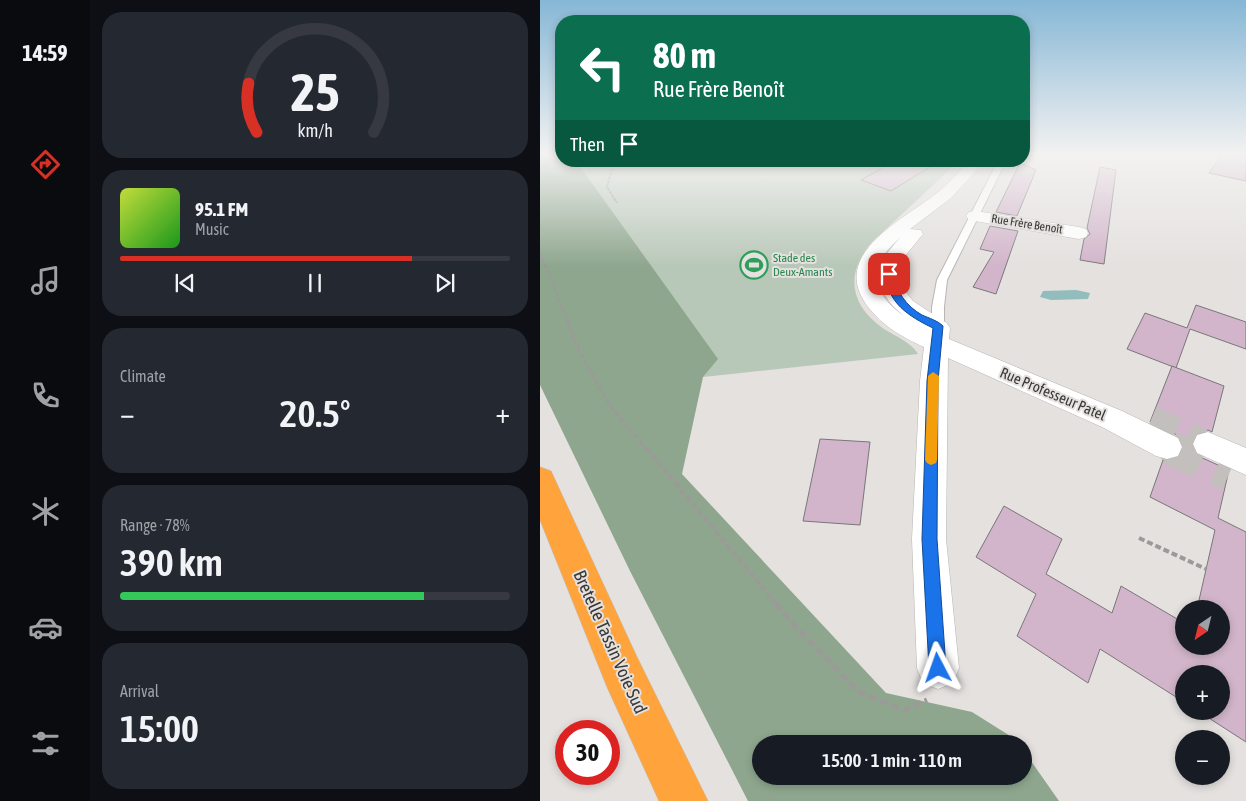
<!DOCTYPE html>
<meta charset="utf-8">
<style>
:root{--surface:#171b24;--page:#242831;--text:#f1f3f6;--muted:#9ea1a6;--line:#363941;--accent:#d93025}
body{margin:0;font-family:"Asap Condensed",sans-serif;background:var(--page);color:var(--text);height:100vh;display:flex;flex-direction:column;font-size:19px;white-space:nowrap}
*{box-sizing:border-box;margin:0}
p{font-size:16px;color:var(--muted)}
.icon{flex:none;width:28px;height:28px;fill:none;stroke:currentColor;stroke-width:2;stroke-linecap:round;stroke-linejoin:round}
.map{position:relative;flex:1;overflow:hidden}
.sheet{display:flex;flex-direction:column;gap:12px;padding:12px;background:#0d0f14;width:450px}
.sheet>*{flex:none}
.top-card{position:absolute;left:15px;top:15px;width:475px;height:152px;border-radius:20px;box-shadow:0 2px 8px #0003;background:#0b6e4f;color:#fff;overflow:hidden}
.needle{width:32px;rotate:215deg}
.controls{position:absolute;left:635px;top:600px;display:grid;gap:10px}
.controls a{display:grid;place-items:center;width:55px;height:55px;border-radius:50%;background:var(--surface);box-shadow:0 2px 8px #0003;font-size:25px}
.speed{position:absolute;left:15px;top:720px;display:flex;gap:10px;font-size:25px;font-weight:700;text-align:center}
.speed>*{display:grid;place-content:center;width:65px;height:65px;border-radius:50%;background:var(--surface);box-shadow:0 2px 8px #0003;line-height:1}
.speed .limit{border:8px solid #d22;background:#fff;color:#111}
.pin{position:absolute;display:grid;place-items:center;width:42px;height:42px;color:#fff;margin:-21px;border-radius:10px;box-shadow:0 2px 8px #0006}
.me{position:absolute;width:55px;margin:-28px;rotate:356deg;stroke-linejoin:round;filter:drop-shadow(0 0 4px #0008)}
.turn{display:flex;align-items:center;gap:18px;height:105px;padding:0 15px;font-size:22px}
.turn .icon{width:65px;height:65px;stroke-width:2.5}
.turn b{display:block;font-size:35px;line-height:42px}
.then{display:flex;align-items:center;height:48px;padding:0 15px;background:#0003;gap:10px;font-size:19px}
.big{font-size:38px;font-weight:600;line-height:1.1}
.sheet .card{flex:1;display:flex;flex-direction:column;justify-content:center;gap:8px;min-width:0;padding:0 18px;border-radius:20px;background:var(--page)}
.sheet .dial{align-items:center;gap:0}
.dial svg{height:130px;overflow:visible;fill:none;stroke:var(--line);stroke-width:7;stroke-linecap:round;text-anchor:middle}
.dial text{fill:var(--text);stroke:none}
.song{display:flex;align-items:center;gap:15px}
.cover{width:60px;height:60px;border-radius:8px;background:linear-gradient(135deg,hsl(70 70% 55%),hsl(120 70% 35%))}
.played{height:5px;border-radius:2px;background:linear-gradient(90deg,var(--accent) 75%,var(--line) 75%)}
.keys{display:flex;justify-content:space-around;direction:ltr}
.heat{display:flex;justify-content:space-between;align-items:center;font-size:28px;direction:ltr}
.charge{height:8px;border-radius:4px;background:linear-gradient(90deg,#34c759 78%,var(--line) 0)}
.trip{position:absolute;left:212px;top:735px;width:280px;height:50px;border-radius:25px;background:var(--surface);box-shadow:0 2px 8px #0003;font-weight:600;line-height:50px;text-align:center}
main{display:flex;flex:1;min-height:0}
.menu{display:flex;flex-direction:column;width:90px;justify-content:space-around;align-items:center;background:#090b0e;color:var(--muted)}
.menu .icon{width:35px;height:35px}
.menu .current{color:var(--accent)}
.menu b{font-size:22px;color:var(--text)}
.map>svg:first-child{display:block}
.green{fill:#b8c8b8}
.forest{fill:#8ea68e}
.water{fill:#93bcbc}
.building{fill:#d2b5ca;stroke:#797779}
.lines{fill:none;stroke-linecap:round;stroke-linejoin:round}
.minor-tunnel-far1{stroke:#c2bfbd;stroke-width:27;stroke-dasharray:27 13;stroke-linecap:butt}
.minor-tunnel{stroke:#c2bfbd;stroke-width:34;stroke-dasharray:34 17;stroke-linecap:butt}
.service-casing{stroke:#b8b5b3;stroke-width:2}
.minor-casing{stroke:#b8b5b3;stroke-width:1}
.trunk-casing{stroke:#c0bfbf;stroke-width:1}
.path-far4{stroke:#9c9a98;stroke-width:2;stroke-dasharray:3 1;stroke-linecap:butt}
.path-far3{stroke:#9c9a98;stroke-width:2.5;stroke-dasharray:4 2;stroke-linecap:butt}
.path-far2{stroke:#9c9a98;stroke-width:3;stroke-dasharray:5 2.5;stroke-linecap:butt}
.path-far1{stroke:#9c9a98;stroke-width:4;stroke-dasharray:6 3;stroke-linecap:butt}
.path{stroke:#9c9a98;stroke-width:5;stroke-dasharray:8 4;stroke-linecap:butt}
.service{fill:#fff;fill-rule:evenodd}
.minor{fill:#fff;fill-rule:evenodd}
.trunk{fill:#ffa43c;fill-rule:evenodd}
.route{fill:#1a73e8;stroke:#114b97}
.slow{fill:#f59e0b}
.labels{text-anchor:middle;stroke-width:4;stroke-linejoin:round;paint-order:stroke}
.far-street-label{font-size:12px;fill:#393837;stroke:#e4e1df}
.far-leisure-label{font-size:12px;fill:#27864d;stroke:#e4e1df;text-anchor:start}
.street-label{font-size:15px;fill:#393837;stroke:#e4e1df}
.near-street-label{font-size:18px;fill:#393837;stroke:#e4e1df}
</style>
<main>
<nav class="menu">
<b>14:59</b>
<svg class="icon current" aria-label="directions" viewBox="0 0 24 24"><path d="M12 3l9 9-9 9-9-9zM9 14v-3h6M13 9l2 2-2 2"/></svg>
<svg class="icon" aria-label="music" viewBox="0 0 24 24"><path d="M9 18V5l10-2v13"/><circle cx="6" cy="18" r="3"/><circle cx="16" cy="16" r="3"/></svg>
<svg class="icon" aria-label="phone" viewBox="0 0 24 24"><path d="M5 4h4l2 5-3 2q2 4 5 5l2-3 5 2v4C11 20 4 13 5 4z"/></svg>
<svg class="icon" aria-label="climate" viewBox="0 0 24 24"><path d="M12 3v18M4 7l16 10M4 17L20 7"/></svg>
<svg class="icon" aria-label="car" viewBox="0 0 24 24"><path d="M5 17H2v-5l4-1 3-4h7l3 4 3 1v5h-3M9 17h6M6 11h13"/><circle cx="7" cy="17" r="2"/><circle cx="17" cy="17" r="2"/></svg>
<svg class="icon" aria-label="filters" viewBox="0 0 24 24"><path d="M4 7h16M4 17h16"/><circle cx="9" cy="7" r="2"/><circle cx="15" cy="17" r="2"/></svg>
</nav>
<section class="sheet">
<div class="card dial"><svg viewBox="0 0 100 80">
<path d="M14 69A42 42 0 1 1 86 69"/>
<path d="M14 69A42 42 0 0 1 9 39" stroke="#d93025"/>
<text x="50" y="56" font-size="32" font-weight="700">25</text>
<text x="50" y="72" font-size="11">km/h</text>
</svg></div>
<div class="card">
<div class="song"><i class="cover"></i><div><b>95.1 FM</b><p>Music</p></div></div>
<div class="played"></div>
<div class="keys"><svg class="icon" aria-label="previous" viewBox="0 0 24 24"><path d="M18 5L8 12l10 7zM5 5v14"/></svg><svg class="icon" aria-label="pause" viewBox="0 0 24 24"><path d="M8 5v14M16 5v14"/></svg><svg class="icon" aria-label="next" viewBox="0 0 24 24"><path d="M6 5l10 7-10 7zM19 5v14"/></svg></div>
</div>
<div class="card"><p>Climate</p>
<div class="heat"><a>−</a><b class="big">20.5°</b><a>+</a></div>
</div>
<div class="card"><p>Range · 78%</p><b class="big">390 km</b><div class="charge"></div></div>
<div class="card"><p>Arrival</p><b class="big">15:00</b></div>
</section>
<div class="map">
<svg width="706" height="801" viewBox="0 0 706 801">
<rect width="100%" height="100%" fill="#e4e1df"/>
<!-- green -->
<path class="green" d="M36 161H419L332 242C305 273 309 305 344 329 355 336 371 342 378 354L163 377Z"/>
<!-- forest -->
<path class="forest" d="M0 154H21V161H36L178 359 163 377 142 474 346 693 432 712 475 739 478 744H221V776H484V751L519 801H208L90 571 0 385Z"/>
<!-- water -->
<path class="water" d="M536 290 550 293 548 299 511 300 500 297 503 291Z"/>
<!-- building -->
<g class="building">
<path d="M682 154H706V181L669 173Z"/>
<path d="M355 161H400L351 191 321 180Z"/>
<path d="M480 163 496 170 477 216 456 212Z"/>
<path d="M560 167 576 170 564 264 540 260 544 239 550 234 547 228Z"/>
<path d="M450 226 478 231 456 294 433 287 454 252 440 249Z"/>
<path d="M656 305 706 322V349L650 329 636 368 587 349 605 313 647 328Z"/>
<path d="M632 366 684 386 672 432 668 430 657 433 651 445 656 455 689 470 678 518 706 532V742L658 711H681V674H644V702L560 649 548 683 477 636 496 594 436 557 464 506 522 539 506 574 572 613 581 586 644 623V646H681V609H657L675 530 610 497 623 460 627 461 638 458 644 448 639 436 610 422Z"/>
<path d="M280 439 330 442 320 525 263 521Z"/>
</g>
<g class="lines">
<!-- minor-tunnel-far1 -->
<g class="minor-tunnel-far1">
<path d="M611 420 662 442"/>
<path d="M627 447 633 450"/>
</g>
<!-- minor-tunnel -->
<path class="minor-tunnel" d="M630 448 689 474"/>
<!-- service casing -->
<g class="service-casing">
<path id="service" d="M458 161H466L407 280 404 307V326L398 330 394 329 392 326V307L397 280Z"/>
</g>
<!-- minor casing -->
<g class="minor-casing">
<g id="minor">
<path d="M429 161H445L411 198 370 229 381 230 383 234 364 257 360 271 361 281 364 290 373 301 399 318 402 321 406 322 410 328 409 339 582 411 638 438 642 447 638 456 627 459 616 456 562 427 408 358 406 539 419 668 413 683 398 689 383 683 377 668 372 539 380 381 384 347C360 336 339 324 324 301 294 253 362 220 393 196 407 186 418 173 429 161ZM361 237C332 266 332 290 364 316 328 290 328 265 361 237Z"/>
<path d="M435 211 539 227 546 229 548 233 546 237 539 239 429 220 426 216 429 212Z"/>
<path d="M668 432 706 448V475L657 453 653 444 657 435Z"/>
</g>
</g>
<!-- trunk casing -->
<g class="trunk-casing">
<path id="trunk" d="M0 467 11 471 97 657 168 801H119L67 687 0 520Z"/>
</g>
<!-- path-far4 -->
<path class="path-far4" d="M74 161 67 187 77 203"/>
<!-- path-far3 -->
<path class="path-far3" d="M0 253 30 327"/>
<!-- path-far2 -->
<path class="path-far2" d="M29 326 40 353 71 407 107 450"/>
<!-- path-far1 -->
<g class="path-far1">
<path d="M106 448 237 605"/>
<path d="M599 538 666 569"/>
</g>
<!-- path -->
<path class="path" d="M236 604 256 627 319 692 364 710 387 700"/>
<!-- service -->
<use href="#service" class="service"/>
<!-- minor -->
<use href="#minor" class="minor"/>
<!-- trunk -->
<use href="#trunk" class="trunk"/>
</g>
<!-- sky -->
<linearGradient id="sky" x2="0" y2="1"><stop stop-color="#86b7d6"/><stop offset="0.58" stop-color="#f3f2f1"/><stop offset="1" stop-color="#f3f2f1" stop-opacity="0"/></linearGradient>
<rect width="706" height="266" fill="url(#sky)"/>
<!-- route -->
<path class="route" d="M349 271 353 274C356 291 366 306 382 315 389 318 398 321 403 326L398 381 397 539 406 668 404 674 398 677 392 674 389 668 382 539 387 381 393 328C368 316 348 303 345 274Z"/>
<!-- slow -->
<path class="slow" d="M393 372 399 376 397 460 396 463 391 465 387 463 385 460 388 376Z"/>
<!-- icons -->
<defs>
<g id="stadium-ring" transform="scale(1.4375)"><circle r="9.5" fill="#e4e1df" stroke="#2e9e5b" stroke-width="1.5"/><path d="M0-5a6.5 5 0 1 0 0 10a6.5 5 0 1 0 0-10ZM-3.5-1.8h7v3.6h-7Z" fill="#2e9e5b"/></g>
</defs>
<g fill-rule="evenodd">
<use href="#stadium-ring" x="214" y="265"/>
</g>
<g class="labels">
<!-- far-street labels -->
<g class="far-street-label">
<text transform="translate(487 224) rotate(9)" y="4">Rue Frère Benoît</text>
</g>
<!-- far-leisure labels -->
<g class="far-leisure-label">
<text x="233" y="262">Stade des<tspan x="233" dy="14">Deux-Amants</tspan></text>
</g>
<!-- street labels -->
<g class="street-label">
<text transform="translate(513 394) rotate(23)" y="5">Rue Professeur Patel</text>
</g>
<!-- near-street labels -->
<g class="near-street-label">
<text transform="translate(70 642) rotate(66)" y="6">Bretelle Tassin Voie Sud</text>
</g>
</g>
</svg>
<div class="controls">
<a><svg class="needle" viewBox="-14 -14 28 28"><path d="M0-13l5 13h-10z" fill="#e53935"/><path d="M0 13l5-13h-10z" fill="#9ea1a6"/></svg></a>
<a>+</a>
<a>−</a>
</div>
<div class="speed"><div class="limit">30</div></div>
<div class="pin" style="left:349px;top:274px;background:#d93025"><svg class="icon" aria-label="arrive" viewBox="0 0 24 24"><path d="M6 21V4h12l-3 4 3 4H6"/></svg></div>
<svg class="me" style="left:398px;top:668px" viewBox="-20 -20 40 40"><path d="M0-17L14 15 0 8-14 15z" fill="#1a73e8" stroke="#fff" stroke-width="4"/></svg>
<div class="trip">15:00 · 1 min · 110 m</div>
<div class="top-card">
<div class="turn"><svg class="icon" aria-label="left" viewBox="0 0 24 24"><path d="M17 20v-9H6M10 6l-5 5 5 5"/></svg><div><b>80 m</b>Rue Frère Benoît</div></div>
<div class="then">Then<svg class="icon" aria-label="arrive" viewBox="0 0 24 24"><path d="M6 21V4h12l-3 4 3 4H6"/></svg></div>
</div>
</div>
</main>
